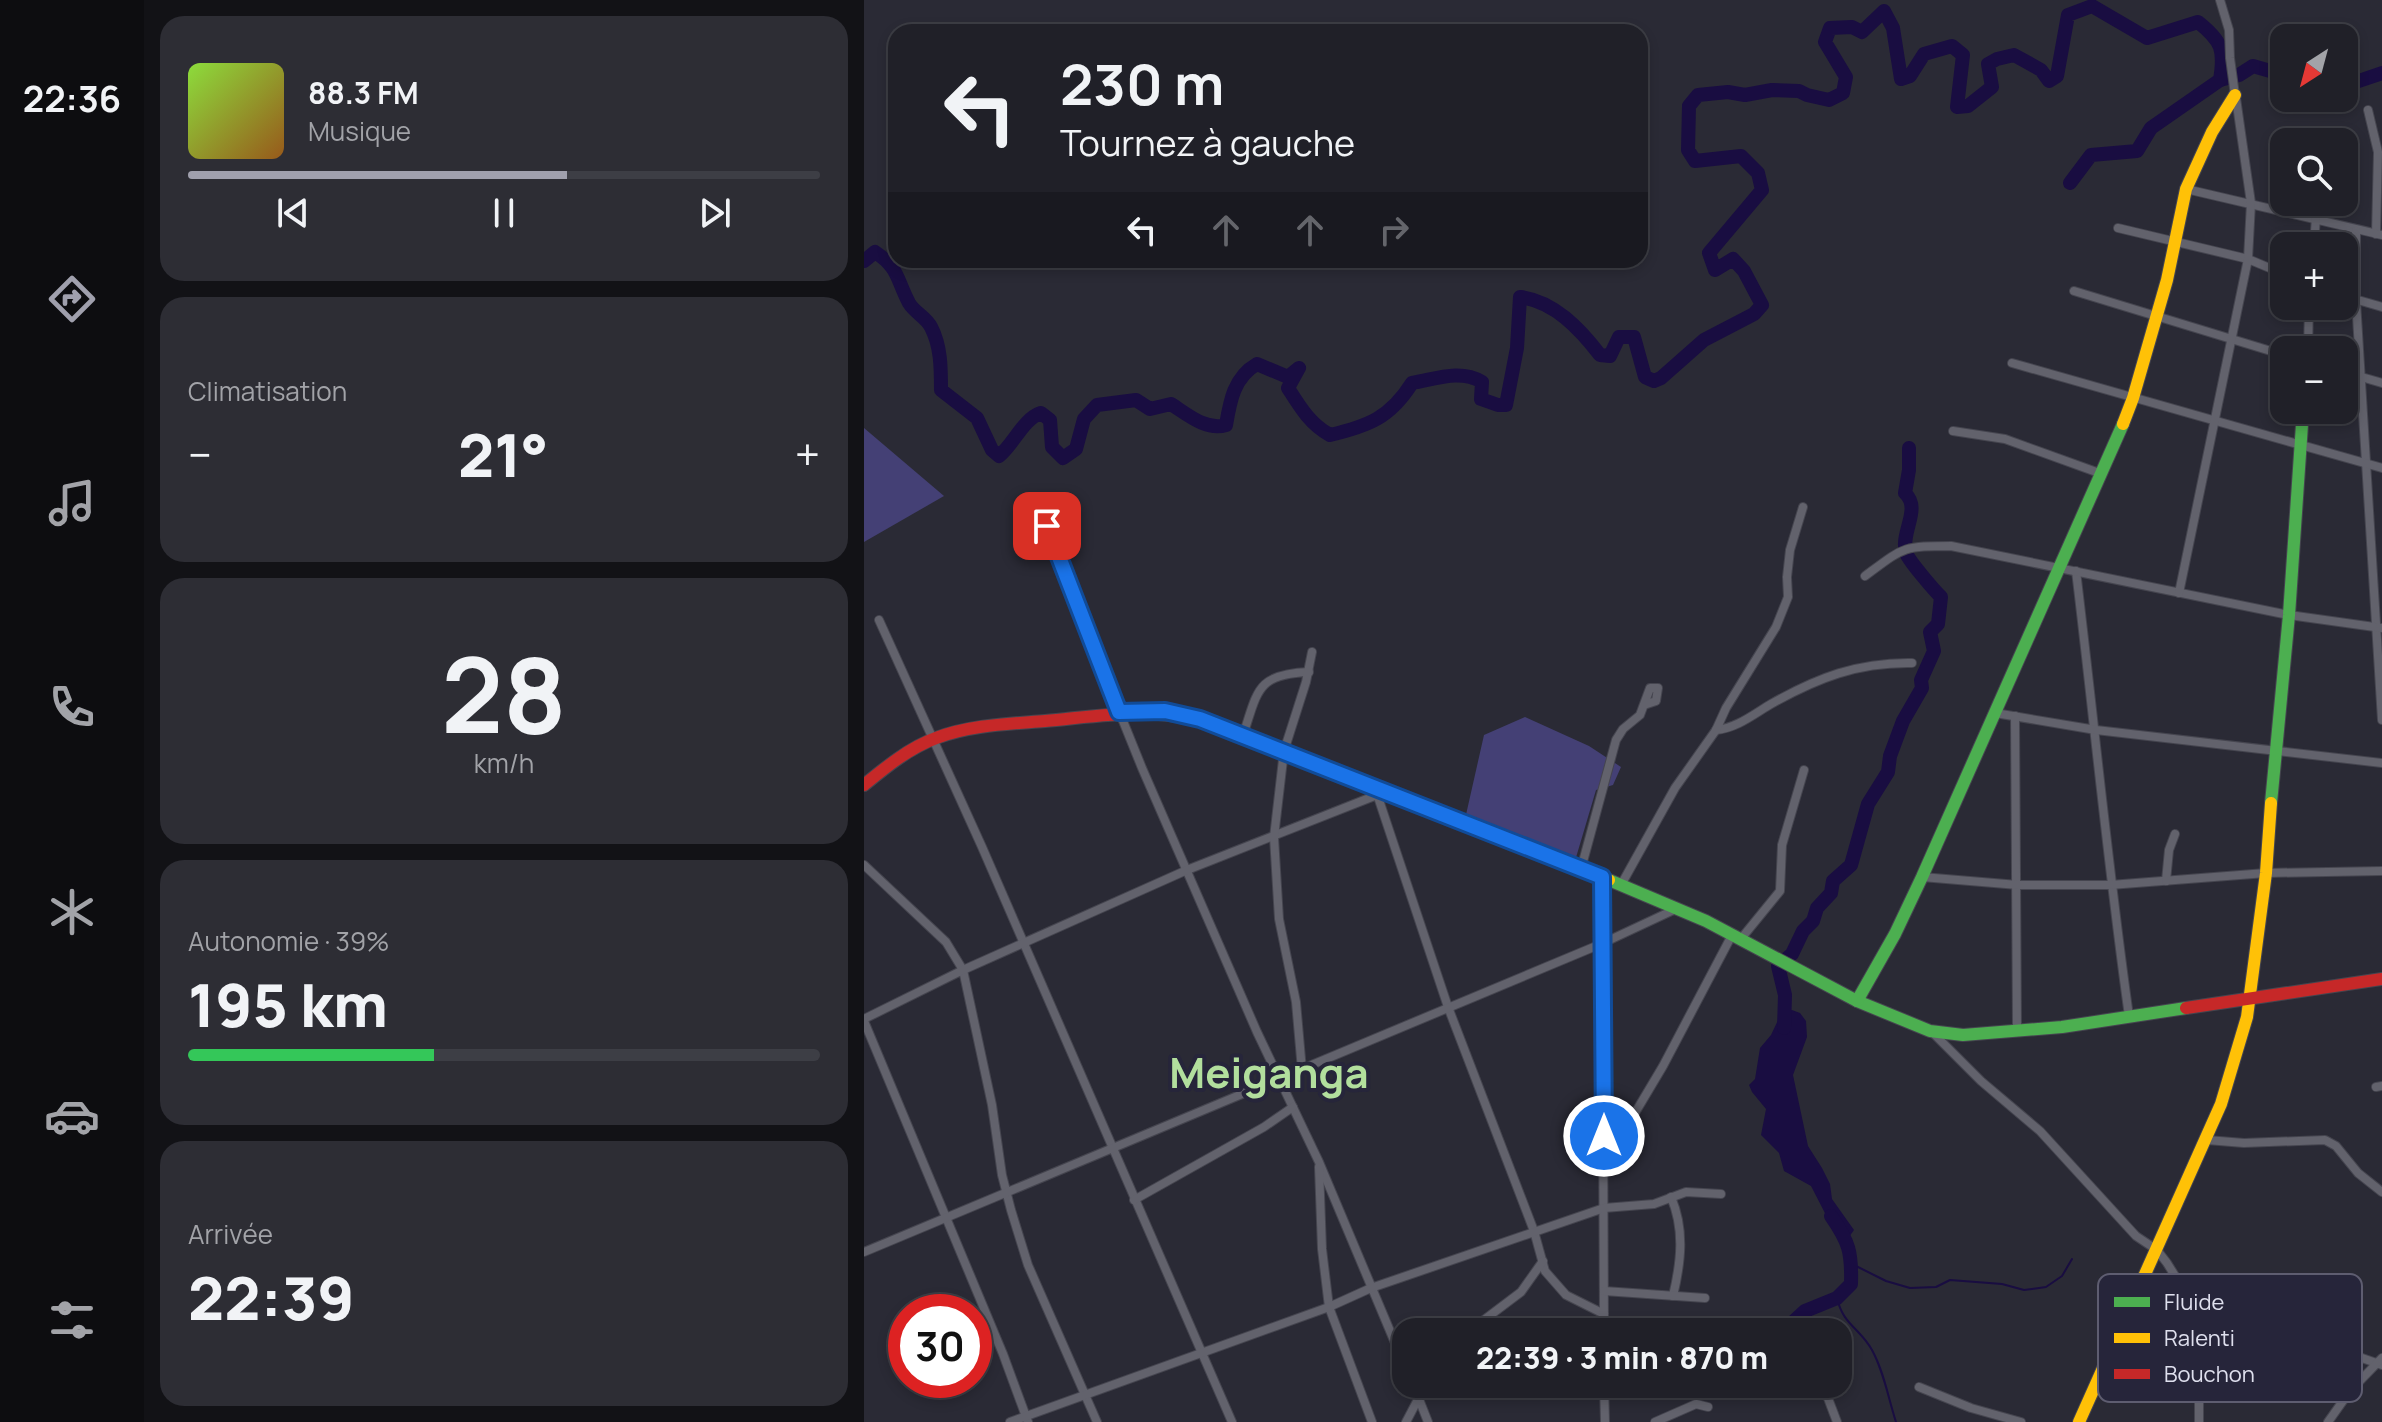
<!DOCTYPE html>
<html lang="fr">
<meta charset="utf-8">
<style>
:root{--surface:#202028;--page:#2d2d34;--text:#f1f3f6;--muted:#a2a3a8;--line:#3d3e45;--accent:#a0a0ad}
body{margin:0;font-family:Manrope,sans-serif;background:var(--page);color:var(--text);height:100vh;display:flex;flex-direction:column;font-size:30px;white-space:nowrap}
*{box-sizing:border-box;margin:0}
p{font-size:26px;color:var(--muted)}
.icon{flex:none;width:44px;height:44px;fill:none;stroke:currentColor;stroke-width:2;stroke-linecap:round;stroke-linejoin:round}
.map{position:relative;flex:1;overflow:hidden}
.drawer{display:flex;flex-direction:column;gap:16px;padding:16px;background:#121216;width:720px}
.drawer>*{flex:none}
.guide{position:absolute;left:24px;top:24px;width:760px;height:244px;border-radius:24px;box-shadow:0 4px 12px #0003,0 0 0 2px var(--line);background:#202028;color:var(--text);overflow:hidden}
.needle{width:52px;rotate:216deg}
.controls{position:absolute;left:1406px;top:24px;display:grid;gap:16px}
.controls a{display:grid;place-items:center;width:88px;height:88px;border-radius:16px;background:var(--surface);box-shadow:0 4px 12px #0003,0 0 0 2px var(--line);font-size:40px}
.speed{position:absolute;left:24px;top:1294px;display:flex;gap:16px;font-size:40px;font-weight:700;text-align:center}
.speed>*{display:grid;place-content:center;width:104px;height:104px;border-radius:50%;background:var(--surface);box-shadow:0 4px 12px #0003,0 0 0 2px var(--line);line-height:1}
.speed .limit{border:12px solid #d22;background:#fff;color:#111}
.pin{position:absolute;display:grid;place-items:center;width:68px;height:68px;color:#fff;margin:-34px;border-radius:16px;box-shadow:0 4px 12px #0006}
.me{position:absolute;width:88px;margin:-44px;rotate:0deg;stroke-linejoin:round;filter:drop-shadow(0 0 6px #0008)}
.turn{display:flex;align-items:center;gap:28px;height:168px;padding:0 40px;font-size:36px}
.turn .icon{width:104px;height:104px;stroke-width:2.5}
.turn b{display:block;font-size:56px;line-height:68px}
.lanes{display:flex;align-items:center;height:76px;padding:0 40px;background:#0003;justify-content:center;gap:40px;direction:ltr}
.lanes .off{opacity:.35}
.big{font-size:60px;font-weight:800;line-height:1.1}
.drawer .tile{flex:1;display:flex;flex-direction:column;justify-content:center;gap:12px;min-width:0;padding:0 28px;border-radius:24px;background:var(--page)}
.drawer .dial{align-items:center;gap:0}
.dial b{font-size:104px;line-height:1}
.song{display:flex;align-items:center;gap:24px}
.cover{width:96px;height:96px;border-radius:12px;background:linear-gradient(135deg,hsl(90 70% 55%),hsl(30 70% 35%))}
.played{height:8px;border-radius:4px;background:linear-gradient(90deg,var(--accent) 60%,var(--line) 60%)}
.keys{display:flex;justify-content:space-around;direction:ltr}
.heat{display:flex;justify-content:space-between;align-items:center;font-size:44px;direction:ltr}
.charge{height:12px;border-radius:6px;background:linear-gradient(90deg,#34c759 39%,var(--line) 0)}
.trip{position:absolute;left:528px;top:1318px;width:460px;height:80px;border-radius:24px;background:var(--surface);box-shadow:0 4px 12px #0003,0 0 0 2px var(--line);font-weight:800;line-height:80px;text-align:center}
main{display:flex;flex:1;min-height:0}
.tab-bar{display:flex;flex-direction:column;width:144px;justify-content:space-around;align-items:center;background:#0d0d10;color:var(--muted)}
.tab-bar .icon{width:56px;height:56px}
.tab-bar .current{color:var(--accent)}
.tab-bar b{font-size:36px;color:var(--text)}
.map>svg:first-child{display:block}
.green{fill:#444075}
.water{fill:#190d41}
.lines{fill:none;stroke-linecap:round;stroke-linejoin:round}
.stream{stroke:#190d41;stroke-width:2}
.river{stroke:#190d41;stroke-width:14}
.street-casing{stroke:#45454f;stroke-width:10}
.fast-casing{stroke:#45454f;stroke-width:14}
.slow-casing{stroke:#45454f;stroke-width:14}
.jam-casing{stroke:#45454f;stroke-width:14}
.street{stroke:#62626c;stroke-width:8}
.fast{stroke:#4caf50;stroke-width:12}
.slow{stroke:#ffc107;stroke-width:12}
.jam{stroke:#c62828;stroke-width:12}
.route-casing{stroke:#114b97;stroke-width:20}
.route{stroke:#1a73e8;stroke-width:14}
.labels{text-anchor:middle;stroke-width:8;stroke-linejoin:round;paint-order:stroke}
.town-label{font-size:42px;font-weight:bold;fill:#b2df9d;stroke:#26253a}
.key{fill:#26253a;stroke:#5e5d70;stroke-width:2}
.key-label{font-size:22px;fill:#dfe0ee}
</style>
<main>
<nav class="tab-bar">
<b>22:36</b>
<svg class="icon current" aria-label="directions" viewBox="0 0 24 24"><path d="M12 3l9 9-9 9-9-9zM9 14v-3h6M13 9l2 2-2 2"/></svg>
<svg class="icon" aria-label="music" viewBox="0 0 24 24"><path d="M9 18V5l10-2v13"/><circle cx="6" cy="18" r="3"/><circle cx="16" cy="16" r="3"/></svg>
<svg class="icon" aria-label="phone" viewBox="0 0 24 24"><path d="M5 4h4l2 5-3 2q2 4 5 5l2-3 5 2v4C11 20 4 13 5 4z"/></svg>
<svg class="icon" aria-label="climate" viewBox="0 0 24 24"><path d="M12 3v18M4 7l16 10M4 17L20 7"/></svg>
<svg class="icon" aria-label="car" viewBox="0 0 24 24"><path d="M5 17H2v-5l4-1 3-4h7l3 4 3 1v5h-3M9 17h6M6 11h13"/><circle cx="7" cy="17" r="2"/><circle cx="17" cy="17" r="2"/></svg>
<svg class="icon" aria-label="filters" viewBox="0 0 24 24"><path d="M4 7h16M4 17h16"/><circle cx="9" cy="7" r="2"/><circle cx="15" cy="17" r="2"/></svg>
</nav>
<section class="drawer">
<div class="tile">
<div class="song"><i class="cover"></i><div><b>88.3 FM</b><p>Musique</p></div></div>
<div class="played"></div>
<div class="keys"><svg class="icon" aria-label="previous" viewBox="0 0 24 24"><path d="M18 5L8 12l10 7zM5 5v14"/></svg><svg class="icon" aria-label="pause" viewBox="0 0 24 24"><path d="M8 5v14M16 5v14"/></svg><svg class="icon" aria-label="next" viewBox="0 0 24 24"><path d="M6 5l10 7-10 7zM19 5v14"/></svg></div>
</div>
<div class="tile"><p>Climatisation</p>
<div class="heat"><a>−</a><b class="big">21°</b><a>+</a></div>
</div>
<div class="tile dial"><b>28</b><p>km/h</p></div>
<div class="tile"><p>Autonomie · 39%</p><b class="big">195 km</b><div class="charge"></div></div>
<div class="tile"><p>Arrivée</p><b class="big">22:39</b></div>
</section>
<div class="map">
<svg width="1518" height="1422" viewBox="0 0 1518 1422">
<rect width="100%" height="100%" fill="#2a2a35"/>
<!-- green -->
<g class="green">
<path d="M0 428 80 496 0 542Z"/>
<path d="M661 717 725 746 757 767 749 785 732 790 708 871 599 828 620 735Z"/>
</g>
<!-- water -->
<path class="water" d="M928 1010 936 1013 942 1021 943 1037 929 1075 944 1146 958 1168 966 1184 968 1199 990 1230 985 1237 964 1219 947 1186 920 1171 915 1153 897 1135 902 1109 888 1092 885 1085 891 1079 896 1048 907 1035 917 1014Z"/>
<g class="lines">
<!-- stream -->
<g class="stream">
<path d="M988 1264 1022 1281 1046 1288 1072 1287 1086 1280 1138 1284 1160 1290 1182 1287 1198 1276 1208 1259"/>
<path d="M973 1298C979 1325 996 1328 1008 1350 1020 1372 1024 1397 1032 1422"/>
</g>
<!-- river -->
<g class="river">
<path d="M1356 80 1375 75 1389 66 1420 75"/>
<path d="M1480 86 1518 73"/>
<path d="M0 261 11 252C35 268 32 278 45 303 51 313 62 317 67 327 77 346 77 368 77 390L113 418 128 450 135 456C150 444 159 419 177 413L186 420 188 447 199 458 212 449 220 419 233 405 272 400 286 409 307 404C323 414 342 431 362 425 366 401 370 377 393 364L424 377 435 368 424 388C436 407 446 424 466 435 504 426 526 418 548 383 572 379 596 369 618 382L617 399 634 405H642L653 348 656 297C690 301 716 329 736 355L746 356 755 337H770L781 377 790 381 797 378 840 340 890 314 898 305 880 271 869 259 851 270 845 253 898 190 894 173 877 156 831 161 824 150 825 106 834 95 864 92 881 95 908 90 935 91 943 95 965 100 979 93 982 77 961 42 966 28 988 27 998 32 1020 11 1029 28 1037 79 1046 76 1060 54 1088 46 1099 55 1093 107 1104 106 1128 87 1124 64 1133 59 1150 55 1177 70 1185 81 1193 76 1204 15 1228 6 1283 38 1334 22C1358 41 1361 50 1356 80L1287 128 1273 151 1227 155 1206 183"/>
<path d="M920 1028 921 995 914 966 928 954 939 931 949 921 953 908 967 893 969 881 987 865 1004 804 1024 772 1026 756 1039 721 1058 688 1057 680 1070 651 1066 632 1074 624 1077 597C1070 590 1045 561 1042 553 1036 532 1058 509 1041 493L1045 470V448"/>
<path d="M918 1332 941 1311 973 1298 987 1284C988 1252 985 1242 967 1216"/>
</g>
<!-- street casing -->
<g class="street-casing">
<g id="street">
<path d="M1356 0 1365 30 1366 58 1371 95"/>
<path d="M1504 110 1514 152 1512 234"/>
<path d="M1322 189 1518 235"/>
<path d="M1254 228 1384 259 1420 274"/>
<path d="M1492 231V301L1518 720"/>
<path d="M1450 246 1453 202"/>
<path d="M1210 291 1420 355"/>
<path d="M1480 296 1518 307"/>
<path d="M1444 350 1445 306"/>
<path d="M1148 363 1518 468"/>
<path d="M1480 372 1518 383"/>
<path d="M1089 431 1141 439 1238 474"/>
<path d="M180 512 192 555 278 768 393 1032 455 1162 542 1369"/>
<path d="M1212 571C1230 719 1244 868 1265 1016"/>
<path d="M1001 576C1040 547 1038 546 1087 546L1425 615 1518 628"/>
<path d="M1315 593 1384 259 1387 203 1372 98"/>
<path d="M15 620 118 847 368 1422"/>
<path d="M1131 713 1232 730 1518 763"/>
<path d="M1151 716 1153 1031"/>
<path d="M852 730C873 728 890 714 907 704 953 678 994 662 1048 663"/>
<path d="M379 735C394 691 392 674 445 672"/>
<path d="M511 788 584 1007 670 1231 681 1271 702 1295 740 1314"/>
<path d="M0 865 82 942 99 970 128 1105 138 1175 147 1210 164 1265 233 1422"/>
<path d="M717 869 752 740 759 729 776 715 786 688H794L792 701 780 705"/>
<path d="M738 877 740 1332"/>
<path d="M1058 877 1154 885H1246L1402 873 1518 871"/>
<path d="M1302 881 1305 850 1311 834"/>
<path d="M757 885 811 788 852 730 862 708 912 627 924 597 923 577 926 550 939 507"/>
<path d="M876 940 916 891 918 845 940 770"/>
<path d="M0 1019 99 970 323 870 513 795"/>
<path d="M0 1021 139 1354 164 1422"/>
<path d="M1068 1032 1117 1081 1176 1131 1272 1236 1293 1250 1303 1263 1331 1308 1341 1339 1335 1394V1422"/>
<path d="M438 1070 432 1002 415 919 410 837 420 751 442 682 448 652"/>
<path d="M1512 1087 1518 1086"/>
<path d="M1343 1140 1380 1143 1461 1140 1472 1146 1494 1173 1518 1192"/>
<path d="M740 1165 799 1066 868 935"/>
<path d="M455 1167 458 1249 465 1307 508 1422"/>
<path d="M807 1197C821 1230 817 1262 809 1296"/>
<path d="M270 1200 400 1127 429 1107"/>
<path d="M0 1252 737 944 814 908"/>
<path d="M740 1291 841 1298"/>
<path d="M1331 1308 1385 1323H1398L1518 1365"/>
<path d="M604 1332 657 1292 679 1261"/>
<path d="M549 1384 564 1422"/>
<path d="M740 1384 741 1422"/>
<path d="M1055 1387 1107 1408 1157 1422"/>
<path d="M962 1393 973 1422"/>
<path d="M146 1422 465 1307 507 1288 740 1208 790 1204 822 1192 857 1194"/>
<path d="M542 1422 562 1384"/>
<path d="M791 1422 832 1404 844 1407"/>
<path d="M1464 1422 1486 1391 1518 1358"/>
</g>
</g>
<!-- fast casing -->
<g class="fast-casing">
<g id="fast">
<path d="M1407 803 1425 615 1439 410"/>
<path d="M745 880 842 921 993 1001 1066 1031 1099 1035 1198 1027 1322 1008"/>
<path d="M993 1001 1031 934 1058 877 1259 424"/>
</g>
</g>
<!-- slow casing -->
<g class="slow-casing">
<g id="slow">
<path d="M1259 424 1269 398 1303 280 1322 189 1348 132 1371 95"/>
<path d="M345 723 745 880"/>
<path d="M1215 1422 1357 1104 1383 1017 1402 873 1407 803"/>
</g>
</g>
<!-- jam casing -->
<g class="jam-casing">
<g id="jam">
<path d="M0 785C22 767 45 748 72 738 106 725 144 724 181 721 237 716 289 706 345 723"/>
<path d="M1322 1008 1518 979"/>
</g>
</g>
<!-- street -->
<use href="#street" class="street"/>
<!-- fast -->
<use href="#fast" class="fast"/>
<!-- slow -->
<use href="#slow" class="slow"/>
<!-- jam -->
<use href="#jam" class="jam"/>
</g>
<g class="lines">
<!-- route casing -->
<g class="route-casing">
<path id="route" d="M183 526 255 712 301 711 336 719 738 877 740 1136"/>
</g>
<!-- route -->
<use href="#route" class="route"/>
</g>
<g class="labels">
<!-- town labels -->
<g class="town-label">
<text x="405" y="1088">Meiganga</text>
</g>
</g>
<!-- legend -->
<rect x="1234" y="1274" width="264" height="128" rx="12" class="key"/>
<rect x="1250" y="1297" width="36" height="10" fill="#4caf50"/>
<rect x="1250" y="1333" width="36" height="10" fill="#ffc107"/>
<rect x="1250" y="1369" width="36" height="10" fill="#c62828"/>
<g class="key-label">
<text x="1300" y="1310">Fluide</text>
<text x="1300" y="1346">Ralenti</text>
<text x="1300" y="1382">Bouchon</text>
</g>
</svg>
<div class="controls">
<a><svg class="needle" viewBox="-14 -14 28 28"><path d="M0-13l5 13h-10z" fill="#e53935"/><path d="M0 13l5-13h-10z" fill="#a2a3a8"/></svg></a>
<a><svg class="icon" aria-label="search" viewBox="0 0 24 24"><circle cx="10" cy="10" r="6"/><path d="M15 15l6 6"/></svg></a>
<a>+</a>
<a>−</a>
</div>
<div class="speed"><div class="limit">30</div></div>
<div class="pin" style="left:183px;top:526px;background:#d93025"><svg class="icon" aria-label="arrive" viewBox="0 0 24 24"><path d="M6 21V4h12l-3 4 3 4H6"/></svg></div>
<svg class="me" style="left:740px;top:1136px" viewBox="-20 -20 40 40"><circle r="17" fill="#1a73e8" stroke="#fff" stroke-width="3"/><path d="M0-11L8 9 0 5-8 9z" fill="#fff"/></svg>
<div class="trip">22:39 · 3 min · 870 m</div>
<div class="guide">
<div class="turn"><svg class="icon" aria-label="left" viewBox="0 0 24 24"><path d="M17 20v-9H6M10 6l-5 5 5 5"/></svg><div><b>230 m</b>Tournez à gauche</div></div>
<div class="lanes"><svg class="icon" aria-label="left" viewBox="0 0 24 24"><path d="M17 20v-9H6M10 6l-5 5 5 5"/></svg><svg class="icon off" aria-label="ahead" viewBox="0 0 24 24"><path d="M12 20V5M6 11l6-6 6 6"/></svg><svg class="icon off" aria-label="ahead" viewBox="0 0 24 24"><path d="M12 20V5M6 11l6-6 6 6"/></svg><svg class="icon off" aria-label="right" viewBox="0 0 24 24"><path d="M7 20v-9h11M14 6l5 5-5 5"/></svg></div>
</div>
</div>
</main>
